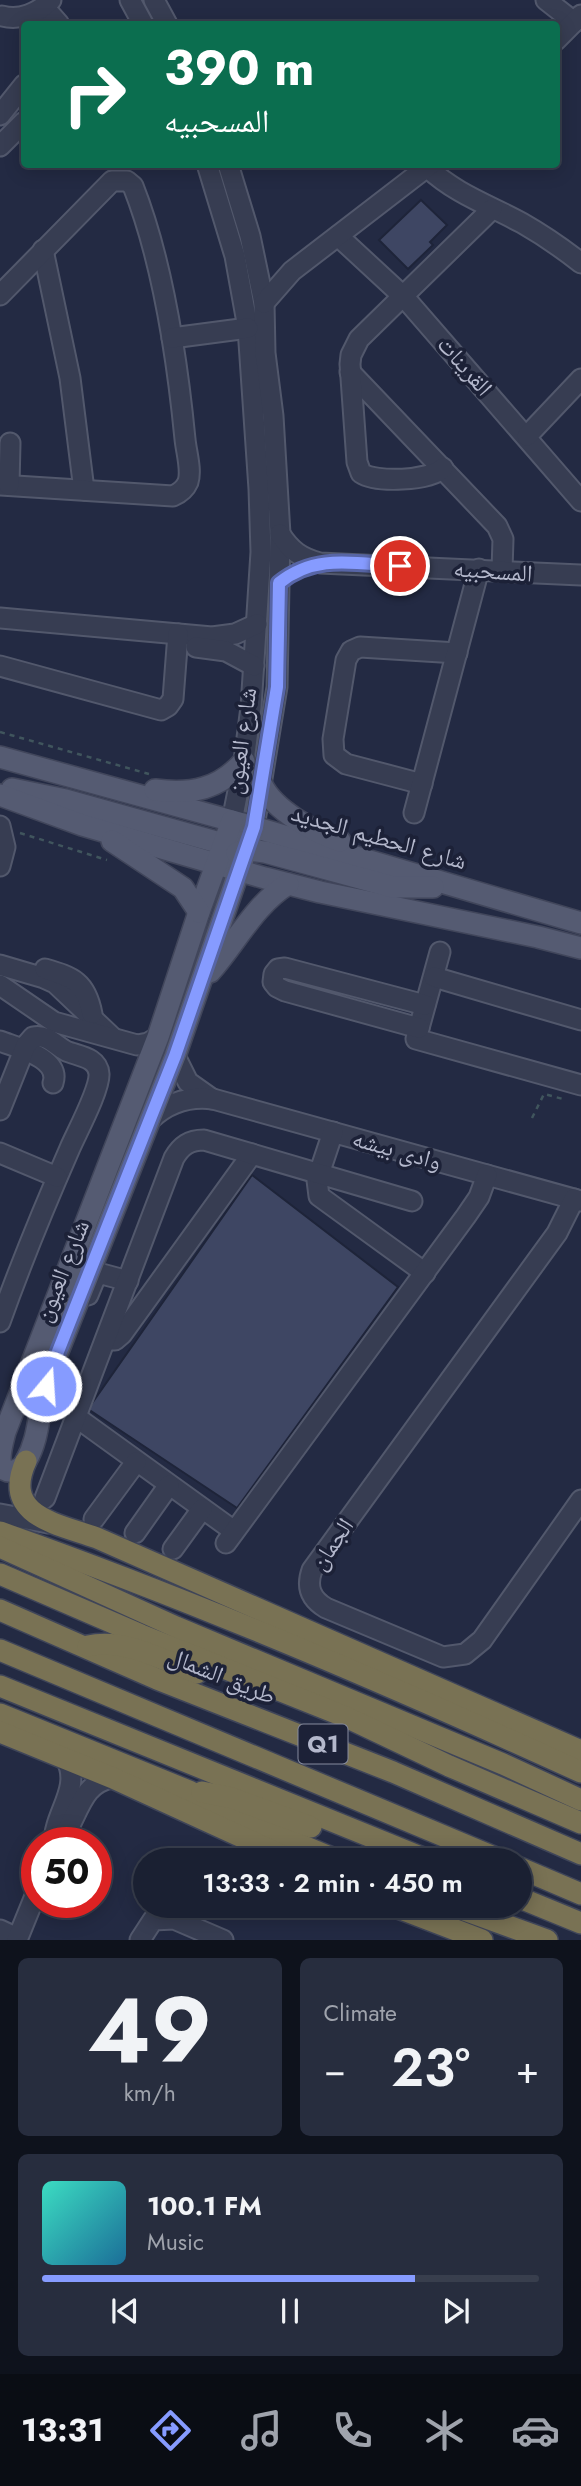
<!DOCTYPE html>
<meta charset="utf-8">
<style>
:root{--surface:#1a2032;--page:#272d3e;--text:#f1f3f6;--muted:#9fa3ac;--line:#383e4d;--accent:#869bff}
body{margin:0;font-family:Jost,"Noto Naskh Arabic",sans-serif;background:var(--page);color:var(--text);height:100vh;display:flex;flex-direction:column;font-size:26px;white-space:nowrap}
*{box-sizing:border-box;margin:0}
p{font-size:23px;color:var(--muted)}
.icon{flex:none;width:38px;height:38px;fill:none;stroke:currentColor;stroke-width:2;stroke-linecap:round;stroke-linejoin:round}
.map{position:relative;height:1940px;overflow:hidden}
.side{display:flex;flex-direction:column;gap:18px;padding:18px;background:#0e121c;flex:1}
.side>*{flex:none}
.top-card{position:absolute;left:21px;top:21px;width:539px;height:147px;border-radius:7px;box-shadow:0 4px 18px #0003,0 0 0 2px var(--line);background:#0b6e4f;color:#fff;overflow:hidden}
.speed{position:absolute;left:21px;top:1827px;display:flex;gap:14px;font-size:35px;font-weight:700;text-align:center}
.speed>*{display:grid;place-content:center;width:91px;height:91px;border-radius:50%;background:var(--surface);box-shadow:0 4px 18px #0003,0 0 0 2px var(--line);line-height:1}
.speed .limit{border:10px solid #d22;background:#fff;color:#111}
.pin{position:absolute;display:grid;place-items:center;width:60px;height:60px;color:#fff;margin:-30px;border:4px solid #fff;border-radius:50%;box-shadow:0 2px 7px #0007}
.me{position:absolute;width:77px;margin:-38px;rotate:18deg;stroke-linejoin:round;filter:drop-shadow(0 0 5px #0008)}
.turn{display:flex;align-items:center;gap:24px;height:147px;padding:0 28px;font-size:32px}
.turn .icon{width:91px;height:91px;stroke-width:2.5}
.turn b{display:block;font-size:49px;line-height:60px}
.big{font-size:52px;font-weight:600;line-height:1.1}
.side .card{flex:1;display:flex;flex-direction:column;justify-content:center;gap:10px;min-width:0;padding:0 24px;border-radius:10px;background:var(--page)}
.side .dial{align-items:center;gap:0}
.dial b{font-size:91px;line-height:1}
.song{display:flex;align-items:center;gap:21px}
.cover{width:84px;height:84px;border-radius:10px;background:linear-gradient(135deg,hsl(170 70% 55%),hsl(200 70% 35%))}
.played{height:7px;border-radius:4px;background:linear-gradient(90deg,var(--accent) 75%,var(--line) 75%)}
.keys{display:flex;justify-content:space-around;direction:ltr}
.heat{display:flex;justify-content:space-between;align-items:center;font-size:38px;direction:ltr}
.side .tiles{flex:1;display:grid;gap:18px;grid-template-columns:1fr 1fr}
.card:last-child{grid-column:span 2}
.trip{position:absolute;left:133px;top:1848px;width:399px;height:70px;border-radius:35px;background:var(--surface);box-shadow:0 4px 18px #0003,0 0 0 2px var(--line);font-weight:600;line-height:70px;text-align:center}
.dock{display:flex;height:112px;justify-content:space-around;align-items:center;background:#0a0d14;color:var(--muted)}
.dock .icon{width:49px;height:49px}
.dock .active{color:var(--accent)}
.dock b{font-size:32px;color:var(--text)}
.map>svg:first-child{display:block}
.building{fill:#3e4663;stroke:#1e2439;stroke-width:2}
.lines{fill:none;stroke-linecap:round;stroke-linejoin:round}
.minor-casing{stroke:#52586c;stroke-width:23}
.major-casing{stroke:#41465b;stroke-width:24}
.highway-casing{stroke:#3f4559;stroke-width:24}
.path{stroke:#40555d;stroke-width:2.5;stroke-dasharray:5 5;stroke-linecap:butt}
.minor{stroke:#373d52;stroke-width:19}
.major{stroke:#555b72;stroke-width:21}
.highway{stroke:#797254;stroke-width:21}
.route-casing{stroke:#5765a6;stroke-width:18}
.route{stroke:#869bff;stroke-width:12}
.labels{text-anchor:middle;stroke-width:7;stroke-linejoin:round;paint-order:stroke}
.shield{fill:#1c2137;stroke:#868b9f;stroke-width:2}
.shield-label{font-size:23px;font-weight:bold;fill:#b4b8cc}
.street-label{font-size:24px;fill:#b4b8cc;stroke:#1c2137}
</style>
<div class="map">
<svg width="581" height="1940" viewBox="0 0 581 1940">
<rect width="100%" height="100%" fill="#232a43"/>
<!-- building -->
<g class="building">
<path d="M421 200 447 225 430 242 433 245 408 269 379 240Z"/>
<path d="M252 1175 398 1287 237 1508 88 1409Z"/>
</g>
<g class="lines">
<!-- minor casing -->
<g class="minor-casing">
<g id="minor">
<path d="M130 0 143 24"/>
<path d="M154 0 167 24"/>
<path d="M546 0 574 22"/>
<path d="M44 7 59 24"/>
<path d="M2 16C20 21 38 13 51 0"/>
<path d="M556 40 581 15"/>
<path d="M0 115 24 85"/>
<path d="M0 146 24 122"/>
<path d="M207 164 235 256 248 328 259 489 261 552 251 707 244 761 232 821"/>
<path d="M228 164 250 236 264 303 265 353 273 416 280 534 277 687 254 827"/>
<path d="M428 168C456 194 489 205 522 223 543 235 562 248 581 263"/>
<path d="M338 236 404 297 581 501"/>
<path d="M43 250 70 378 84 490"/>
<path d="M0 295 112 181H127L133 186C163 262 177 357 185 439 186 451 192 470 188 482 185 489 180 493 173 496L0 485"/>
<path d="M264 303 292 271 431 164"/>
<path d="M172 338 248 328"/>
<path d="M350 372 497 526 503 539 502 570"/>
<path d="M527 436 581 379"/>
<path d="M443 468C429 481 376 483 361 473L357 462 350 364 351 355 359 339 492 209"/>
<path d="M9 485 10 443"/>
<path d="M280 534C291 551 301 558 320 563L581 575"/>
<path d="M0 618 212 637 235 634 257 624"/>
<path d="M196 647 226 651 254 666"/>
<path d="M0 666 161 710 168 706 173 699 178 634"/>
<path d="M422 784 346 764 334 755 333 739 346 660 351 651 360 647 457 653"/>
<path d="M414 813 479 569"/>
<path d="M0 826 5 847 0 866"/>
<path d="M440 952 416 1039 581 1085"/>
<path d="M0 965 44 978 55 983 111 1036"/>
<path d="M45 969C73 977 86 982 92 1014"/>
<path d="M434 977 581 1020"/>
<path d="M0 985 54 1022 137 1045 148 1043 158 1037"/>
<path d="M419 1028 285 991 277 987 273 982 274 974 278 969 285 968 425 1005"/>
<path d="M0 1041C18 1048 61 1058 53 1083"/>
<path d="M175 1056 188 1082 212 1099"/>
<path d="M0 1110 26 1045 33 1037C47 1034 55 1045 66 1051 78 1056 98 1057 99 1074 100 1089 77 1132 70 1148 45 1205 21 1263 0 1322"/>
<path d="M151 1119C169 1102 189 1096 213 1099L581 1201"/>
<path d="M333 1132 317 1180 319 1196 425 1273"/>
<path d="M0 1153 57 1177"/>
<path d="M574 1199 557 1233 312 1570C306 1587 311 1599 326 1608L443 1657 465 1654 482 1640 581 1500"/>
<path d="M88 1295 95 1278 102 1274 128 1281"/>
<path d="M106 1340H115L122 1334 252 1154"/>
<path d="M76 1417 234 1531"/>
<path d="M45 1498 174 1158C181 1146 189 1140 204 1140L412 1201"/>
<path d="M0 1514 48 1523"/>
<path d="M94 1519 136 1462"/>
<path d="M135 1533 169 1485"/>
<path d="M226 1543 466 1216 479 1197 487 1175"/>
<path d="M173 1549 202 1509"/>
<path d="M54 1843C54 1813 82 1788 66 1759"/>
<path d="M59 1843C78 1821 79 1782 113 1778"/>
<path d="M0 1930 17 1938"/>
<path d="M17 1940 37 1891"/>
<path d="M140 1940 153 1920 174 1919 223 1940"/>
</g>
</g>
<!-- major casing -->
<g class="major-casing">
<g id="major">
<path d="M0 757 254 827 581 923"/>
<path d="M262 785C274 810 314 832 340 841"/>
<path d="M12 789 66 800 224 844 238 842"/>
<path d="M155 790C191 795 220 789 244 761"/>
<path d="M0 795 82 825 265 878 320 892 538 937 581 948"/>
<path d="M232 821 199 912 158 1037 5 1432C3 1440 0 1450 0 1459 1 1477 20 1473 26 1461 37 1442 38 1422 42 1402 45 1386 51 1370 57 1354L175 1056 254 827"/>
<path d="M112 841 183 888 199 912"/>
<path d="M237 853 248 850 265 852 393 887H433"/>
<path d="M210 972C236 943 254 905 288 884"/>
</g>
</g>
<!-- highway casing -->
<g class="highway-casing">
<g id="highway">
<path d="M26 1461C1 1517 59 1524 97 1538L581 1751"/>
<path d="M0 1532C198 1602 390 1685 581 1772"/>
<path d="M0 1547 176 1627 503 1764 581 1800"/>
<path d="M0 1574 141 1635 346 1717 449 1766 581 1823"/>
<path d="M0 1610 157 1679 393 1772 581 1854"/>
<path d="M88 1646C126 1638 162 1660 197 1673"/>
<path d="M0 1650 501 1860"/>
<path d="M0 1686 428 1860"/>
<path d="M0 1714 189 1791 241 1820 337 1860"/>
<path d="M0 1732 113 1778 292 1860"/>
<path d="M202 1792 232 1798 311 1827"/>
<path d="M520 1868 581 1894"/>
<path d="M520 1898 581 1923"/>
<path d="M393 1906 482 1940"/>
<path d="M453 1906 547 1940"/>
</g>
</g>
<!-- path -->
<g class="path">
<path d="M0 732 149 774"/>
<path d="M20 833 107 860"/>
<path d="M532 1118 544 1094 563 1099"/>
</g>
<!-- minor -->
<use href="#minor" class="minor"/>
<!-- major -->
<use href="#major" class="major"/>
<!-- highway -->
<use href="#highway" class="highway"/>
</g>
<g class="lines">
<!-- route casing -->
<g class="route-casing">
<path id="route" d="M46 1386 57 1354 175 1056 254 827 277 687 279 583C316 553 356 564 400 566"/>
</g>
<!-- route -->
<use href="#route" class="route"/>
</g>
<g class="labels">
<!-- shield labels -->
<rect class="shield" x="298.5" y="1724.5" width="49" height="39" rx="5"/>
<g class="shield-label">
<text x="323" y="1752">Q1</text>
</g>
<!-- street labels -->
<g class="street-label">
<text transform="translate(465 366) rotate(49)" y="8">القرينات</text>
<text transform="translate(493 571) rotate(4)" y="8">المسحبيه</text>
<text transform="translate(241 741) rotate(-82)" y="8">شارع العيون</text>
<text transform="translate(379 837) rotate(16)" y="8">شارع الحطيم الجديد</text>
<text transform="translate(397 1150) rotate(16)" y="8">وادى بيشه</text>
<text transform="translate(62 1271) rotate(-68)" y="8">شارع العيون</text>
<text transform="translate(332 1544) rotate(-56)" y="8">الجمان</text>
<text transform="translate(222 1676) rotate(22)" y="8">طريق الشمال</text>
</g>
</g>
</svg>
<div class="speed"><div class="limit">50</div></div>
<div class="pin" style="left:400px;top:566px;background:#d93025"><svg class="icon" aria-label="arrive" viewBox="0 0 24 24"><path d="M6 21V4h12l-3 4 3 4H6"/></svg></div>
<svg class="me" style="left:46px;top:1386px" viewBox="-20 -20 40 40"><circle r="17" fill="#869bff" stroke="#fff" stroke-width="3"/><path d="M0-11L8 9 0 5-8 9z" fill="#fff"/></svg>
<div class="trip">13:33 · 2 min · 450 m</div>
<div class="top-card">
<div class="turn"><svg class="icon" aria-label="right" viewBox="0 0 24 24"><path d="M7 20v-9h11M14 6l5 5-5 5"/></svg><div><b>390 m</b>المسحبيه</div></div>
</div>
</div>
<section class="side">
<div class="tiles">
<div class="card dial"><b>49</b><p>km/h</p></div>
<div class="card"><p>Climate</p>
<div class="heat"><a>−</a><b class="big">23°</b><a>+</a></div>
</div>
<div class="card">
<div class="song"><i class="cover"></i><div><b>100.1 FM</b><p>Music</p></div></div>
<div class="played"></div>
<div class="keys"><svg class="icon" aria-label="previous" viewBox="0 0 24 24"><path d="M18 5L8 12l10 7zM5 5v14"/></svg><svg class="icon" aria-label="pause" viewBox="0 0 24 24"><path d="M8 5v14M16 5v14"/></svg><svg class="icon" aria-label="next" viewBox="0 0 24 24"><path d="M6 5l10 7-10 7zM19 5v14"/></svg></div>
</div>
</div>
</section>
<nav class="dock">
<b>13:31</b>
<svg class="icon active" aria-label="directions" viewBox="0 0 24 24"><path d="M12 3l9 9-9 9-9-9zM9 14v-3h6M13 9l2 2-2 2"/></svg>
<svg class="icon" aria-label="music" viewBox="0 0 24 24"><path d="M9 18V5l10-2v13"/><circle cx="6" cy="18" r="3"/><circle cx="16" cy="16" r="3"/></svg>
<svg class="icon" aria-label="phone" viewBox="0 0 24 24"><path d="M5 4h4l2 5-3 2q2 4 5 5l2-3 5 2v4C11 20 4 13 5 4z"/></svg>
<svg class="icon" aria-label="climate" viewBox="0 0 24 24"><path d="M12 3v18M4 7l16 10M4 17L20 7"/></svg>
<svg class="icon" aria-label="car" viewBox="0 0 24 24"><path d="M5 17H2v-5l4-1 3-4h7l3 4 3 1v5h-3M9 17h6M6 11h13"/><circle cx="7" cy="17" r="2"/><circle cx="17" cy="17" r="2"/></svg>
</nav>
